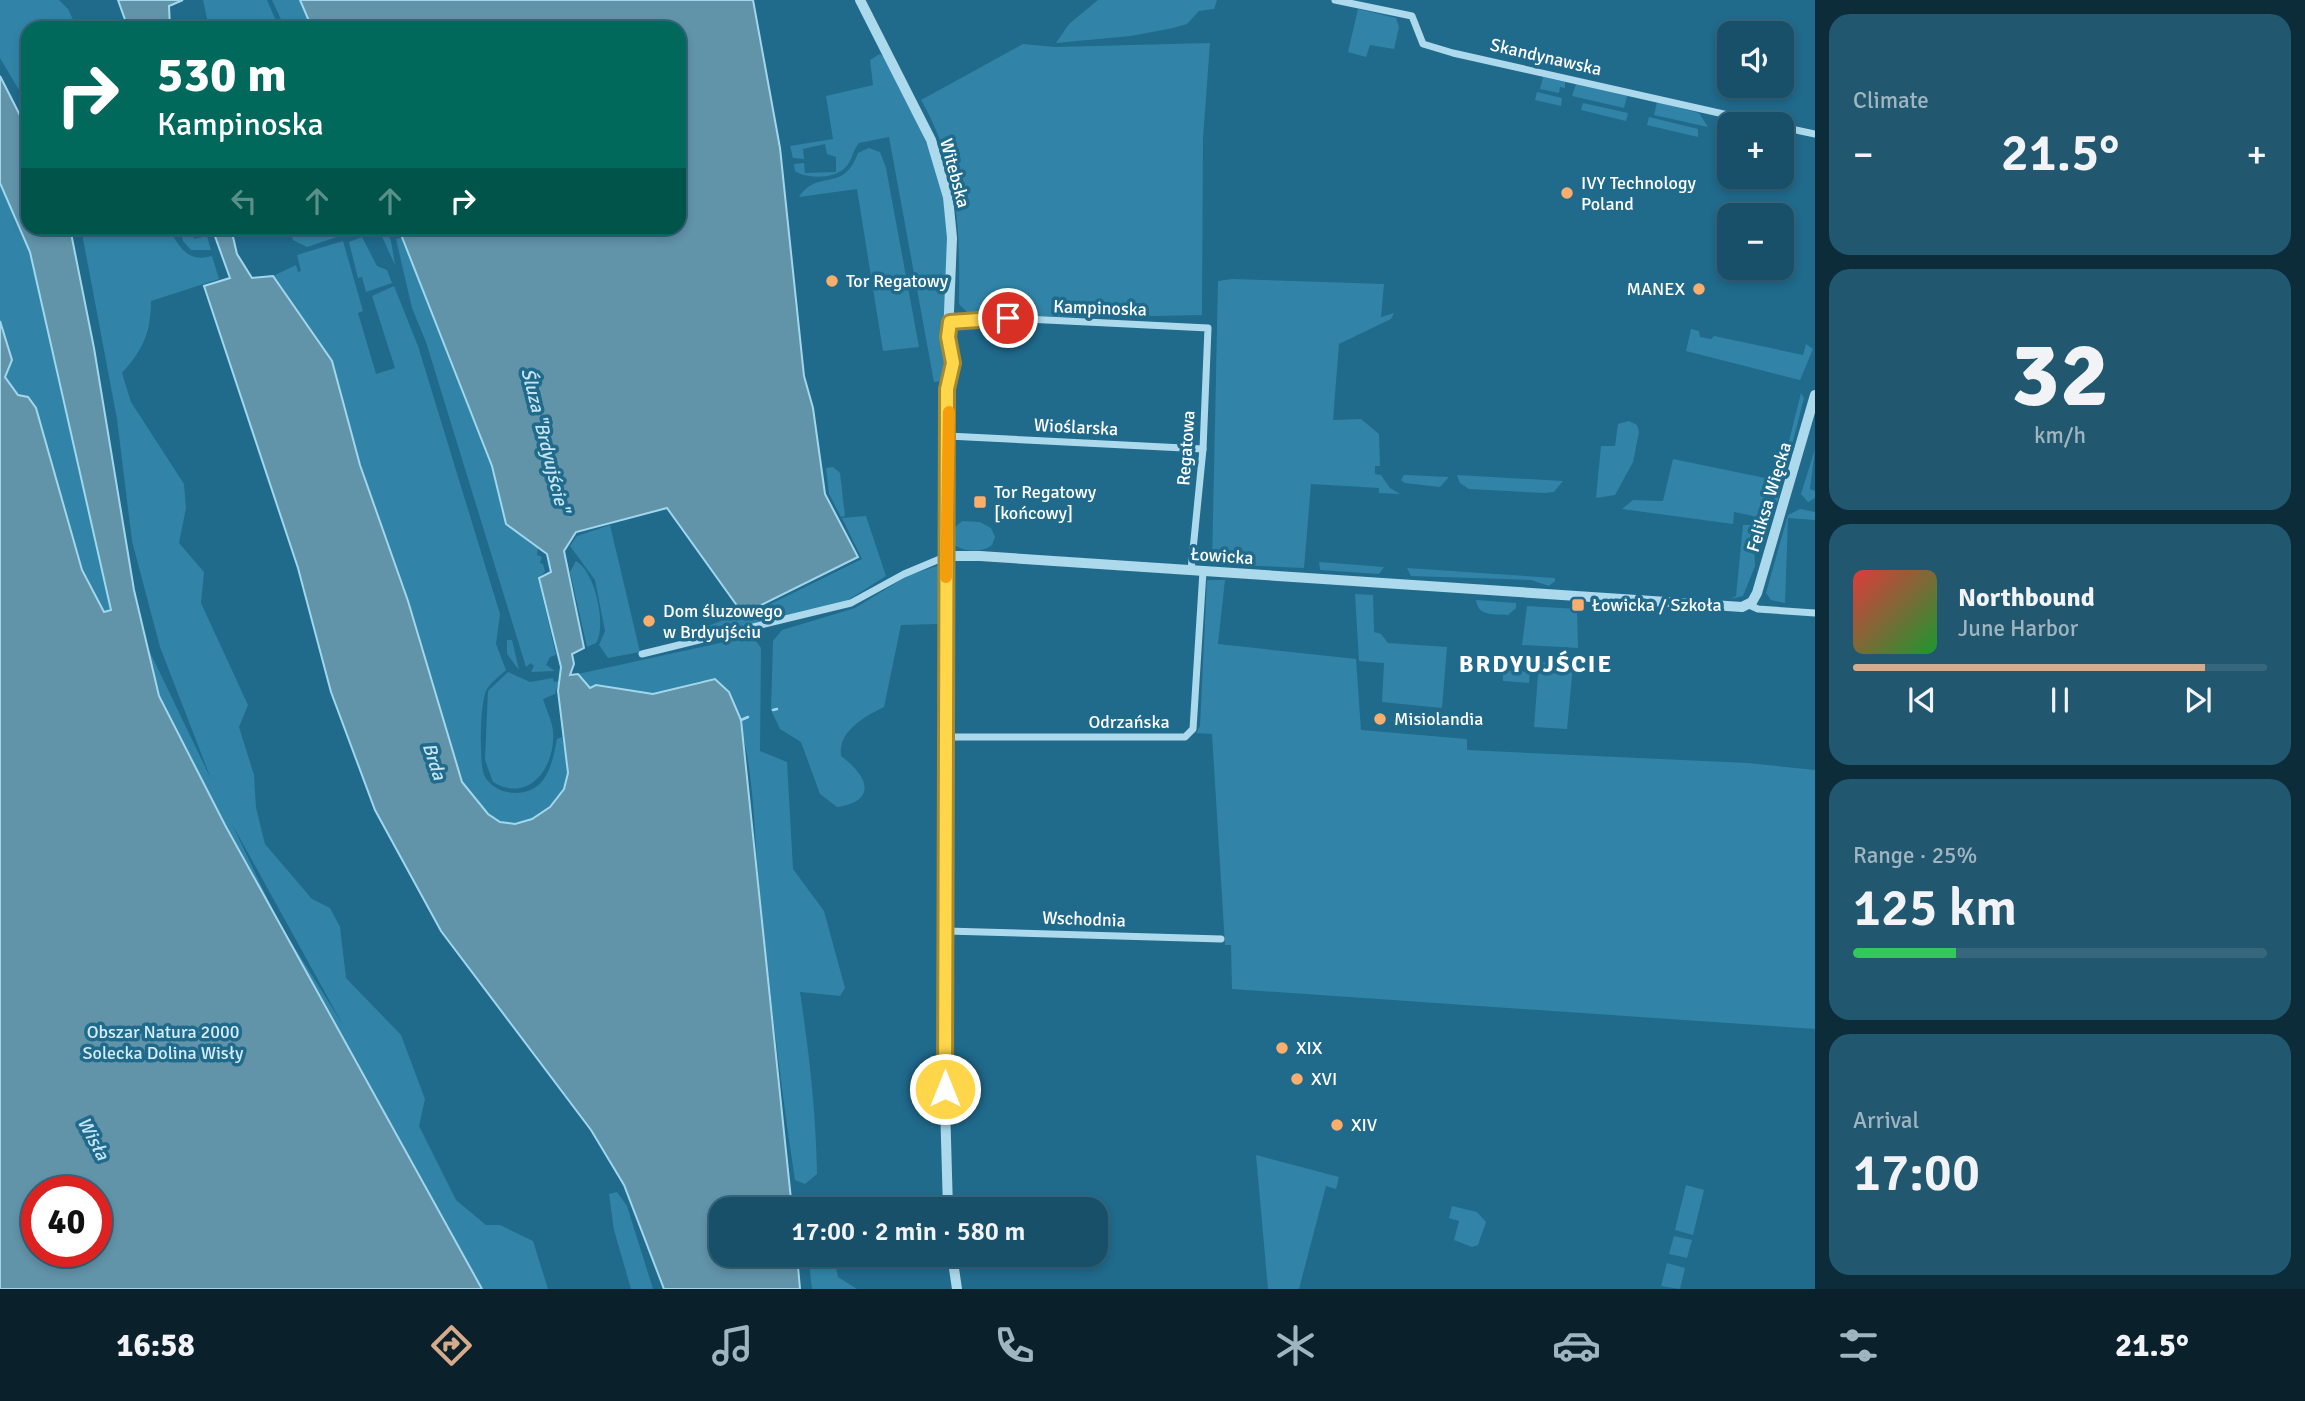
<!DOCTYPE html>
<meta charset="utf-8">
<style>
:root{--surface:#185069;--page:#21576f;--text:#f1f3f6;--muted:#9fb5c0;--line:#36677d;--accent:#d6ab8b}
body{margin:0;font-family:Signika,sans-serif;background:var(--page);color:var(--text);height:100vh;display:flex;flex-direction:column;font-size:26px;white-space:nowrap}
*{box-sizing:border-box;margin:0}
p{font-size:23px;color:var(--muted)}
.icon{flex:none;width:38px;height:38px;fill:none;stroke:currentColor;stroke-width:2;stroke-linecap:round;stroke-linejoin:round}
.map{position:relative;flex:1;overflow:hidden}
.sheet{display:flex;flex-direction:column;gap:14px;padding:14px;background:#0d2c3a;width:490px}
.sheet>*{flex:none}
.guide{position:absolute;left:21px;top:21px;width:665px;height:214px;border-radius:21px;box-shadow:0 4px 10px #0003,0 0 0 2px var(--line);background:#00695c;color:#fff;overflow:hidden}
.buttons{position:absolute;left:1717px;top:21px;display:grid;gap:14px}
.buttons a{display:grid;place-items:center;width:77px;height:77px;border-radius:14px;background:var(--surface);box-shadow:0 4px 10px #0003,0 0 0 2px var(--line);font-size:35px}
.speed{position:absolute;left:21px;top:1176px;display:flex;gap:14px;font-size:35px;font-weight:700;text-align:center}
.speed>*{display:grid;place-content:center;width:91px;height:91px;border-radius:50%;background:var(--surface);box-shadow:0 4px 10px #0003,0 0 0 2px var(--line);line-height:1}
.speed .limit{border:10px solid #d22;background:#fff;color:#111}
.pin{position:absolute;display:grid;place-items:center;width:60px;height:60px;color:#fff;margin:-30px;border:4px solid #fff;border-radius:50%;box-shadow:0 2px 7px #0007}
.me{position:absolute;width:77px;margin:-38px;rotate:0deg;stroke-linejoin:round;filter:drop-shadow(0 0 5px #0008)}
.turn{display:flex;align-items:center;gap:24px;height:147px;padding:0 21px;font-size:32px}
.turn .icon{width:91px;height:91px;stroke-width:2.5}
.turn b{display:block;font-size:49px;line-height:60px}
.lanes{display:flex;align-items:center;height:66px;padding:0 21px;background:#0003;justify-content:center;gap:35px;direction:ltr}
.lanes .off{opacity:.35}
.big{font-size:52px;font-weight:600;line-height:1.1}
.sheet .tile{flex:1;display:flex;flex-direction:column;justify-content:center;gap:10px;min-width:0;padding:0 24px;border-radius:21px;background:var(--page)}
.sheet .dial{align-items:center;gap:0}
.dial b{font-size:91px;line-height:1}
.song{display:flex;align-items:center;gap:21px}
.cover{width:84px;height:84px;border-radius:10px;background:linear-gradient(135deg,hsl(0 70% 55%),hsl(130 70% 35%))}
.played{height:7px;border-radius:4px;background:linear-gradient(90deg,var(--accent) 85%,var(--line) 85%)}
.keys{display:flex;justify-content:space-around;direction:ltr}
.heat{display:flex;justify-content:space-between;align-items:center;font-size:38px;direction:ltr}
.charge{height:10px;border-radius:5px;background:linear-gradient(90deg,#34c759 25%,var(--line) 0)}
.trip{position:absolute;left:709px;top:1197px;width:399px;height:70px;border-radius:21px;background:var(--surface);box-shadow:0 4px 10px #0003,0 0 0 2px var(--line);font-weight:600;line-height:70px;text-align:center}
.tabs{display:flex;height:112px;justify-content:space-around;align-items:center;background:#0a202a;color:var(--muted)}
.tabs .icon{width:49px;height:49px}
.tabs .current{color:var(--accent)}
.tabs b{font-size:32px;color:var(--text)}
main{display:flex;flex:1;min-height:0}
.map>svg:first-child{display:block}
.green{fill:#3184a7;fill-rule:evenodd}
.water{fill:#6193a9;stroke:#a1d7ed;stroke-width:2;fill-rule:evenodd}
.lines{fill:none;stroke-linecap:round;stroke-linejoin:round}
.stream{stroke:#a1d7ed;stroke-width:2.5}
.minor{stroke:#add9ec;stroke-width:7}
.tertiary{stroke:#add9ec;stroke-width:10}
.route-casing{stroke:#a68a30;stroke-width:18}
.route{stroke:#ffd54a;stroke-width:12}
.slow{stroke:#f59e0b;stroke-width:12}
.poi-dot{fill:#f9ae6e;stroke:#206a8c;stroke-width:2.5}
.labels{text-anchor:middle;stroke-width:7;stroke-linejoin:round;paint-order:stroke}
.street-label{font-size:18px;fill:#fff;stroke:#206a8c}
.poi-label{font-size:18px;fill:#fff;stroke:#206a8c;text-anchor:start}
.park-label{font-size:18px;fill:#d2edf9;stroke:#206a8c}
.water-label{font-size:19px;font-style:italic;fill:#c4e6f5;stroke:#206a8c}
.district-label{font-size:24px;font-weight:bold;letter-spacing:2px;fill:#fff;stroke:#206a8c}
</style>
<main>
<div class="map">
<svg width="1815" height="1289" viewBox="0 0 1815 1289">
<rect width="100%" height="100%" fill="#206a8c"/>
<!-- green -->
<g class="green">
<path d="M0 0H59L68 9 77 28H28V105L0 58Z"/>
<path d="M203 0H267L279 28H209Z"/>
<path d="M272 0H300L312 28H285Z"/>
<path d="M1098 0H1217L1214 9 1199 11 1187 24 1173 28 1131 36 1056 43 1069 24Z"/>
<path d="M1358 9 1396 18 1399 27 1394 49 1370 45 1366 57 1348 52Z"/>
<path d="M1210 43 1203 138 1202 315 1108 317V308L1095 306 1094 317 970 315 959 304C960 230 959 166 921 100L1023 44 1055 47Z"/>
<path d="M880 54 884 57C906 100 930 142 942 189 955 242 946 325 943 381L934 382 889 137 859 143C852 151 852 162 845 168 835 179 806 179 795 171L794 164 804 163 805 173 836 172V157L827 154 825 144 803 149 804 159 793 158 790 146 833 139 826 96 873 85 870 60Z"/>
<path d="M1543 77 1565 82V88L1560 87 1559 93 1540 89Z"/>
<path d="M1576 84 1627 96 1624 108 1572 96Z"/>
<path d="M1537 92 1562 98 1561 106 1535 100Z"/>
<path d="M1657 102 1699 113 1708 127 1654 115Z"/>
<path d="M1583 103 1628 113 1626 121 1581 110Z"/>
<path d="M1649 117 1698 129V137L1647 125Z"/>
<path d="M869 148 880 152 886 168 919 347 883 351 857 189 799 197C818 168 843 194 858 153Z"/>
<path d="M0 183 30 252 63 403 122 594 211 779 160 647 132 541 117 419 81 228H168C180 247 187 263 212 256L219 279 151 301C151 332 143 350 122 373L131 402 184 484 186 508 179 543 204 572 201 603 248 705 239 727 254 775 256 808 265 844 312 899 330 908 340 927 346 978 401 1035 425 1099 419 1126 456 1200 486 1225H500L533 1241 548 1289H0V351L12 360 0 321ZM232 824 343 1025 278 921ZM37 1192H96V1251H37Z"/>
<path d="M180 228H191L194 239 207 236 211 250H191L183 241Z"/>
<path d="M303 228H363L307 247 293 240 290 232Z"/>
<path d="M378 228H385L391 241 395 265Z"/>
<path d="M362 237 377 266 387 270 392 283 366 292 362 277 358 278 349 242Z"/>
<path d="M403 237 492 466 506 524 538 548 537 555 542 557 540 563 543 564 545 572 538 578 556 655 550 657 546 665 555 671 531 672 534 666 531 663 526 667 426 342 412 308 396 239Z"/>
<path d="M343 241 363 311 358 313 376 374 395 368 372 296 394 286 418 346 500 614 496 644 506 670C500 676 491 682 487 689 480 699 479 763 484 775 495 797 529 799 543 780 552 768 554 753 557 739L562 737C564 749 568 763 567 775 565 803 527 832 499 821 482 814 472 797 462 782L408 601 360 465 332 361 273 276 296 265 298 272 301 271 297 255Z"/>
<path d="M1232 279 1384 284 1381 317 1394 313 1391 319 1339 344 1333 420 1361 419 1379 434 1380 466H1375V474L1381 475 1390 488 1400 494 1379 493V488L1311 484 1304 568 1212 564 1218 281Z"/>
<path d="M1691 329 1699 331 1700 337 1711 339 1714 336 1803 355 1806 344 1813 349 1800 380 1686 351Z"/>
<path d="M1801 393 1804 398 1778 500 1770 517Z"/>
<path d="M1629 421 1637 425 1639 432 1633 462 1615 495 1596 498 1601 446H1615L1618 424Z"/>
<path d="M1815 449 1810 489 1815 491V498L1808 502 1801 494Z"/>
<path d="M1673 459 1775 480 1767 514 1754 541 1755 566 1743 596 1730 599 1736 596 1743 525H1752L1753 516 1734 512 1733 524 1622 509 1633 500 1663 501Z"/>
<path d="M833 467 840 473 845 516 841 517 829 494 826 468Z"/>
<path d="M1404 475H1406L1449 477 1440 487 1405 483 1401 480Z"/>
<path d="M1457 475 1563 481 1554 492 1545 493 1469 489 1460 483Z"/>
<path d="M1800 509 1815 512V520L1788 518 1785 603 1771 600 1766 593 1788 515Z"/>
<path d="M866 516 886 576 845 602 692 639 690 633 734 616 744 617 862 559 842 518Z"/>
<path d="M962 521 980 522 991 528 995 537 992 545C982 553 965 552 954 545L950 532Z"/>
<path d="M610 525 640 652 608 658 599 645 605 631 595 580 570 546 577 536Z"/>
<path d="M576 561C595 571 607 626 596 643L587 647 570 572Z"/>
<path d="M1319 562 1384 567 1379 574 1320 570Z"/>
<path d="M940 565 938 624 901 625 884 707C864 717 838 731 841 756 867 775 879 801 837 807L820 794 801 742 780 729 771 710 773 641 782 630 855 608 909 575Z"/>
<path d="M1407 568 1555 578V581L1549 586 1531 580 1411 576Z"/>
<path d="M1207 580H1225L1218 644 1356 659 1361 730 1467 739V750L1748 763 1815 770V1029L1232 989 1231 945H1225L1212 734 1196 733 1200 726Z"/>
<path d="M1355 594 1373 595 1374 632 1381 634 1388 643 1447 647 1442 708 1382 702 1384 663 1359 661Z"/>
<path d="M1476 600 1516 603V608L1508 615C1494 614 1478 617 1476 600Z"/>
<path d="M1527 606 1577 609 1578 648 1522 645Z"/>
<path d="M747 637 754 638 761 648 760 751 787 762 793 869 824 911 845 988 840 996 800 992C809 1052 816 1112 817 1174L805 1184 795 1180C780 1082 769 985 759 887 753 823 755 751 729 692L701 681 653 694 596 685 590 688 578 674Z"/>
<path d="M507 640H512L519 670 507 654Z"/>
<path d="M1539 662 1573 665 1567 729 1534 727Z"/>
<path d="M1503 670 1530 672 1529 683 1503 681Z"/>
<path d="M508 672 530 682 553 678 554 682 559 681 555 694 543 699C546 709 552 721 553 731 556 766 530 804 493 782L485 760 488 691Z"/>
<path d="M1256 1155 1339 1177 1336 1189 1326 1186 1299 1289H1268Z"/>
<path d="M1686 1185 1704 1190 1693 1235 1675 1230Z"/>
<path d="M617 1192 627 1206 653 1289H631L614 1230 609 1194Z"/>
<path d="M1452 1206 1477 1212 1486 1222 1478 1245 1472 1247 1454 1240 1459 1221 1449 1218Z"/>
<path d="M1674 1236 1692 1240 1687 1258 1669 1254Z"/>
<path d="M808 1255H833L838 1277 857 1289H812Z"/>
<path d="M1667 1263 1685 1268 1680 1289 1661 1286Z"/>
</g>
<!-- water -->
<g class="water">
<path d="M118 0H183L169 6 170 28H128Z"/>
<path d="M300 0H753L780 148 804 376 813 408 825 494 858 557 743 614 667 508 576 532 564 551 584 648 572 654 574 664 570 675 578 674 590 688 596 685 653 694 715 679 729 692 741 720 792 1209H721V1255H797L800 1289H664L624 1185 591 1130 441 931 375 810 331 692 298 568 204 286 230 278 212 228H231L237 254 252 278 273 276 332 361 360 465 408 601 462 782 488 814 500 822 515 824 532 819 550 807 564 789 568 773 558 691 561 667 539 578 551 572 547 554 506 524 492 466 400 232 406 228H679V28H312Z"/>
<path d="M0 76 28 131V228H70L94 348 134 590 159 696 225 825 482 1289H0V321L12 360 5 377 18 395 28 397 36 408 82 570 104 612 111 610 30 252 0 183ZM37 1192H96V1251H37Z"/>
</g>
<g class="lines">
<!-- stream -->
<g class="stream">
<path d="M773 710 777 709"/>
<path d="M741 720 748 717"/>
</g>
<!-- minor -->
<g class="minor">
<path d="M1335 0 1412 16 1423 44 1453 53 1768 124"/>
<path d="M1782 127 1815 134"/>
<path d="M950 322 1008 318 1208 328 1203 449 1191 570"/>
<path d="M948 436 1203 449"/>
<path d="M1749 605 1758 609 1815 613"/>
<path d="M642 654 851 603 904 574 947 556"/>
<path d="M945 737H1185L1193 729 1203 571"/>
<path d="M946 931 1221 939"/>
</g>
<!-- tertiary -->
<g class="tertiary">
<path d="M860 0 931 140 948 197 952 238 948 337 953 363 947 389 945 1104 948 1209"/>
<path d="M947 556H980L1742 607 1752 602 1757 593 1815 395"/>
<path d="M952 1255 957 1289"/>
</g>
</g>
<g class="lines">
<!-- route casing -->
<g class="route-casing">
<path id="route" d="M945 1089 947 389 953 363 948 337 950 322 1008 318"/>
</g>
<!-- route -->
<use href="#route" class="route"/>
<!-- slow -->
<path class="slow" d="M946 577 949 412"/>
</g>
<!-- markers -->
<g class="poi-dot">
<circle cx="1567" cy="193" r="7"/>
<circle cx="832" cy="281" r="7"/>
<circle cx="1699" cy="289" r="7"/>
<rect x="973" y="495" width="14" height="14" rx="3.5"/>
<rect x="1571" y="598" width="14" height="14" rx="3.5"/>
<circle cx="649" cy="621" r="7"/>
<circle cx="1380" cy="719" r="7"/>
<circle cx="1282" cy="1048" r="7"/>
<circle cx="1297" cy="1079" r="7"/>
<circle cx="1337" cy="1125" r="7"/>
</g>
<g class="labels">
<!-- street labels -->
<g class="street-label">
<text transform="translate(1546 57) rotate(13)" y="6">Skandynawska</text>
<text transform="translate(955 173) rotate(75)" y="6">Witebska</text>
<text transform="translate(1100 308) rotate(2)" y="6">Kampinoska</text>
<text transform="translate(1076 427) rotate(3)" y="6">Wioślarska</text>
<text transform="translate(1186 448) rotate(-86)" y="6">Regatowa</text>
<text transform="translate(1769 497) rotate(-73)" y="6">Feliksa Więcka</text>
<text transform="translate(1222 556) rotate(4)" y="6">Łowicka</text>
<text x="1129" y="728">Odrzańska</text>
<text transform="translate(1084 919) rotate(2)" y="6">Wschodnia</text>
</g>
<!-- poi labels -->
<g class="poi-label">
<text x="1581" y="189">IVY Technology<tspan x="1581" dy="21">Poland</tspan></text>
<text x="846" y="287">Tor Regatowy</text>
<text x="1685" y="295" text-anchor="end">MANEX</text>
<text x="994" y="498">Tor Regatowy<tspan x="994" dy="21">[końcowy]</tspan></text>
<text x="1592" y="611">Łowicka / Szkoła</text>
<text x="663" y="617">Dom śluzowego<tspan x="663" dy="21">w Brdyujściu</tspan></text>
<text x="1394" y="725">Misiolandia</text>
<text x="1296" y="1054">XIX</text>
<text x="1311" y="1085">XVI</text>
<text x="1351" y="1131">XIV</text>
</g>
<!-- park labels -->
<g class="park-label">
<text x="163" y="1038">Obszar Natura 2000<tspan x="163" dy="21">Solecka Dolina Wisły</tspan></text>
</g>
<!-- water labels -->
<g class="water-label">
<text transform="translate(546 440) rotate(76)" y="7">Śluza "Brdyujście"</text>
<text transform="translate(435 761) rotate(72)" y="7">Brda</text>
<text transform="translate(94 1138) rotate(62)" y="7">Wisła</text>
</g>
<!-- district labels -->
<g class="district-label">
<text x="1536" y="672">BRDYUJŚCIE</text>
</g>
</g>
</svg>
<div class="buttons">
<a><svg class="icon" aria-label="sound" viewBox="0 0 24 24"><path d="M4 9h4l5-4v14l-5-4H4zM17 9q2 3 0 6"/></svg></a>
<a>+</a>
<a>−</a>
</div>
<div class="speed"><div class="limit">40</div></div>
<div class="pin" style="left:1008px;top:318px;background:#d93025"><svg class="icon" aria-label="arrive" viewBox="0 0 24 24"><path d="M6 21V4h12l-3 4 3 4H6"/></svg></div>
<svg class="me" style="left:945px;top:1089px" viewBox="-20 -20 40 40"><circle r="17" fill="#ffd54a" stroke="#fff" stroke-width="3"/><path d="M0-11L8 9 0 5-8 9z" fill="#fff"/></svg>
<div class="trip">17:00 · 2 min · 580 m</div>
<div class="guide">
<div class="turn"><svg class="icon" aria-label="right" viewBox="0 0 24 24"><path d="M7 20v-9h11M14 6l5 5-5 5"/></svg><div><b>530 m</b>Kampinoska</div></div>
<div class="lanes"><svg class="icon off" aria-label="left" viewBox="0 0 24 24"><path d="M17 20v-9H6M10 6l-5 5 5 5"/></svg><svg class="icon off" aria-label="ahead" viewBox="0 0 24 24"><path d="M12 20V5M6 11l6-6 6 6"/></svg><svg class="icon off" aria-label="ahead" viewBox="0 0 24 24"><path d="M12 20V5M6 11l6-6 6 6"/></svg><svg class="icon" aria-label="right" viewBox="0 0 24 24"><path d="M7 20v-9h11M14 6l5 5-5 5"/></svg></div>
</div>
</div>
<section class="sheet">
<div class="tile"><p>Climate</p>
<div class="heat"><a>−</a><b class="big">21.5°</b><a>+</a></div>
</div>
<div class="tile dial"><b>32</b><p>km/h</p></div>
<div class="tile">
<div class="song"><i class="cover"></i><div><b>Northbound</b><p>June Harbor</p></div></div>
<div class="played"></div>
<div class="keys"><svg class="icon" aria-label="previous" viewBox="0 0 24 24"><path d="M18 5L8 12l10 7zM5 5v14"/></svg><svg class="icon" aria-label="pause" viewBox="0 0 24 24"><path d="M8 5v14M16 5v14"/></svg><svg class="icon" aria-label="next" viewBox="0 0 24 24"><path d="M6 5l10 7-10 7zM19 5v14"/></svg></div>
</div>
<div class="tile"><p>Range · 25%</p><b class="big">125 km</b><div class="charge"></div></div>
<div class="tile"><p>Arrival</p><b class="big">17:00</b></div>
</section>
</main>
<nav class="tabs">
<b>16:58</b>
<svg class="icon current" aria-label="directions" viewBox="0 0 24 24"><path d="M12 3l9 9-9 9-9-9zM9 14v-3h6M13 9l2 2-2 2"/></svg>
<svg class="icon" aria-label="music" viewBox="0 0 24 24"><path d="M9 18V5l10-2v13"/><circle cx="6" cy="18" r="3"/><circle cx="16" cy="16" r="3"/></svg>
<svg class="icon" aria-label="phone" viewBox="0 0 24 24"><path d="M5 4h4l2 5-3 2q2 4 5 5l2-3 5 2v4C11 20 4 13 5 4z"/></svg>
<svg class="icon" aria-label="climate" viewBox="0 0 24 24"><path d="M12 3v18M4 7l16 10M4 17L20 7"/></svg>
<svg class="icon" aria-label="car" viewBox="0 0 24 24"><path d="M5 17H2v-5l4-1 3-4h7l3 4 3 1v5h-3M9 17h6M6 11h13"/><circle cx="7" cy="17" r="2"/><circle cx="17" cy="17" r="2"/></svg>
<svg class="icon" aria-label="filters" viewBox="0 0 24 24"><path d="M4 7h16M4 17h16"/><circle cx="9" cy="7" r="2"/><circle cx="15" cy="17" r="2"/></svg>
<b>21.5°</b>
</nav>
